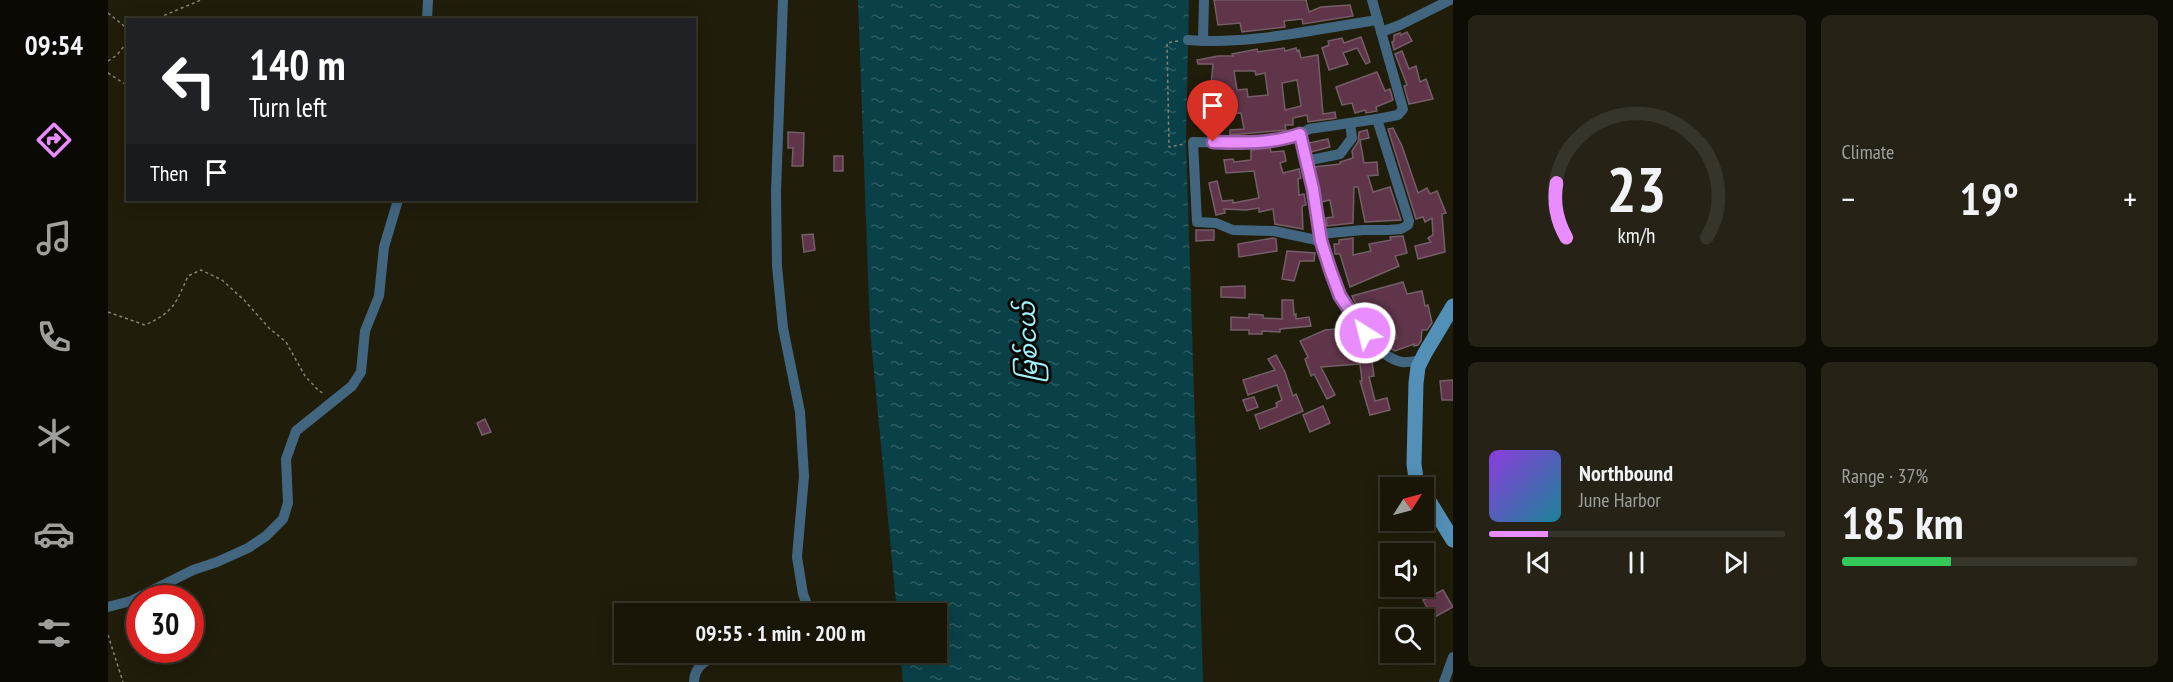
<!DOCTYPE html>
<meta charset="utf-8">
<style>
:root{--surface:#191608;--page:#262316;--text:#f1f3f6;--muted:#9f9f9c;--line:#373529;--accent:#e98dfe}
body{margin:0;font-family:"PT Sans Narrow","Noto Sans Myanmar",sans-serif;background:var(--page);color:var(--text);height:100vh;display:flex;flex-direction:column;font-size:22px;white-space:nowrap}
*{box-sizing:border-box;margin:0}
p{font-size:20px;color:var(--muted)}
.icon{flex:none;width:33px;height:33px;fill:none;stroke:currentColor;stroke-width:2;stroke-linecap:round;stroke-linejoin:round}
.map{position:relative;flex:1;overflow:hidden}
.sheet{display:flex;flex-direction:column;gap:15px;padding:15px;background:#0e0c04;width:720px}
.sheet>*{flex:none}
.hud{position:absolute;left:18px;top:18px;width:570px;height:183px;border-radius:0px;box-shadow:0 3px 15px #0003,0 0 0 2px var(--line);background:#202124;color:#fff;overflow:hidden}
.needle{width:39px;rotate:54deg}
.controls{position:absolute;left:1272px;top:477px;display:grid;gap:12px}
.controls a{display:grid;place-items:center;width:54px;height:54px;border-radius:0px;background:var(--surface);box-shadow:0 3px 15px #0003,0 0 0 2px var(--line);font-size:30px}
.speed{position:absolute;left:18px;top:585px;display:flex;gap:12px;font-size:30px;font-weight:700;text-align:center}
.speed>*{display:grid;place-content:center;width:78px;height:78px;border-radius:50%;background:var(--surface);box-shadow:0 3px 15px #0003,0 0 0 2px var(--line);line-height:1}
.speed .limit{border:9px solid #d22;background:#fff;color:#111}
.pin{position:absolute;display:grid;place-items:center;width:51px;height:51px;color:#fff;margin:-62px -26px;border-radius:50% 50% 50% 0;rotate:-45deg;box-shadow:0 0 6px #0007}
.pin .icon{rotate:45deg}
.me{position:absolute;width:66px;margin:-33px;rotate:324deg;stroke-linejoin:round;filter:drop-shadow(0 0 4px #0008)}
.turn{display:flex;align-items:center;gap:21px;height:126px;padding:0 24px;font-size:27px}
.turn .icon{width:78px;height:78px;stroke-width:2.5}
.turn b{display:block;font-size:42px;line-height:51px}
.then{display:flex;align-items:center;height:57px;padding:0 24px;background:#0003;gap:12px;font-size:22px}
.big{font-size:45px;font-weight:800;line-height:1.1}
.sheet .widget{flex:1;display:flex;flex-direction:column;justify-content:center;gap:9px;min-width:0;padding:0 21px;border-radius:9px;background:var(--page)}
.sheet .dial{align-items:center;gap:0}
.dial svg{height:156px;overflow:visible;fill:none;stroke:var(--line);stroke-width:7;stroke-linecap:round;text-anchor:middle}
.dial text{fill:var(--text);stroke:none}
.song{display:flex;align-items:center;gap:18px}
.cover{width:72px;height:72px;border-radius:9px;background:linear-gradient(135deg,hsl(270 70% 55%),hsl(190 70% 35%))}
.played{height:6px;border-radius:3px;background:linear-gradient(90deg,var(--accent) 20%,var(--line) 20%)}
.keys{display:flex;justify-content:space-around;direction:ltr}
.heat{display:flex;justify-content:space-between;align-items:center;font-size:33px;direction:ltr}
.charge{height:9px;border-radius:4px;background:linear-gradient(90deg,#34c759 37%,var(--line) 0)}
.sheet .tiles{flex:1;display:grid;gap:15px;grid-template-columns:repeat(2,1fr)}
.trip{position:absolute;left:506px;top:603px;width:333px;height:60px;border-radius:0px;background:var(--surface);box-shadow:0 3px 15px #0003,0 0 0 2px var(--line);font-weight:800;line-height:60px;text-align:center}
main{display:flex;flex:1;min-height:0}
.tabs{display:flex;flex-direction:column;width:108px;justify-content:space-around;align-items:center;background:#0a0903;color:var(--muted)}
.tabs .icon{width:42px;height:42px}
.tabs .selected{color:var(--accent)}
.tabs b{font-size:27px;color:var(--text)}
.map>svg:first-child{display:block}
.water{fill:url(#water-ripples)}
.building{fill:#60354a;stroke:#745e68;stroke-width:1.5;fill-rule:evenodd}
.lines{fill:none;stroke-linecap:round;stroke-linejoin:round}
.path{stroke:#868374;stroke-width:1.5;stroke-dasharray:3 3;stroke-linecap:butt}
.street{stroke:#42667f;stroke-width:10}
.secondary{stroke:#5390b8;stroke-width:15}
.route-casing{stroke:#975ca5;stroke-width:15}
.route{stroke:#e98dfe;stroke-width:10}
.labels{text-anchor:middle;stroke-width:6;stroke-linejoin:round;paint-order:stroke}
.water-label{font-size:24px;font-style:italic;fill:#a2f1fe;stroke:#090702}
</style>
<main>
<nav class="tabs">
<b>09:54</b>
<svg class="icon selected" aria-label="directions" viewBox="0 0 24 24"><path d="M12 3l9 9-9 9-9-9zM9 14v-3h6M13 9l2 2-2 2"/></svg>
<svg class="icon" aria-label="music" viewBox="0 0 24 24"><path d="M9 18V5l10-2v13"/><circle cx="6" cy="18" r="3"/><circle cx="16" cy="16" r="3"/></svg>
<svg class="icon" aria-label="phone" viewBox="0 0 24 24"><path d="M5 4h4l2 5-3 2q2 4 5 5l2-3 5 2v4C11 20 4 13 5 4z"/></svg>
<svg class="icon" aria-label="climate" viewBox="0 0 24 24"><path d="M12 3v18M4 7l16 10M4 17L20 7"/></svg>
<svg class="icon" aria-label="car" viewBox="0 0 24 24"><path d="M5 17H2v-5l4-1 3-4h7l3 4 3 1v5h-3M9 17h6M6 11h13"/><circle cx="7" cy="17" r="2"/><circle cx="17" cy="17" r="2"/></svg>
<svg class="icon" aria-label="filters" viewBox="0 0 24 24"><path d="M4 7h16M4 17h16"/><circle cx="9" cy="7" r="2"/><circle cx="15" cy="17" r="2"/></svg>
</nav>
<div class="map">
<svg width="1345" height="682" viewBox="0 0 1345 682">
<defs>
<pattern id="water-ripples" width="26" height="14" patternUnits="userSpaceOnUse" patternTransform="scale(1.5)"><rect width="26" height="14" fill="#0a4149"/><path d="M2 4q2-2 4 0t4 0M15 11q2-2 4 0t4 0" fill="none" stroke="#2e5c63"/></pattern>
</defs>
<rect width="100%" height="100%" fill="#211d0b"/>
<!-- water -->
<path class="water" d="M750 0H1081L1078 140 1095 682H795L792 653 828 652V614L789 613 762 330Z"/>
<!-- building -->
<g class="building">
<path d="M1106 0H1198L1201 12 1213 7 1242 5 1245 16 1195 24 1194 19 1176 21 1177 27 1134 32 1132 23 1110 25Z"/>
<path d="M1299 32 1304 41 1286 50 1284 42 1286 41V35L1292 33 1293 35Z"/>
<path d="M1253 37 1262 62 1258 64 1249 48 1235 53 1240 64 1221 70 1214 48 1221 45 1220 41 1234 38 1236 43Z"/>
<path d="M1176 48 1177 51 1188 48 1189 51 1191 50 1193 58 1210 55 1215 114 1227 112 1228 118 1200 122 1199 115 1185 118V125H1177L1178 130 1122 135V130L1136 129 1133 113 1111 114V117H1103L1102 95 1105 64H1090L1089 60 1110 56H1125L1124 54 1149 49 1150 52ZM1126 71H1147L1148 75 1157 73 1160 95 1140 97 1139 89 1129 90ZM1189 80 1193 106 1177 110 1174 83Z"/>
<path d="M1294 51 1301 69 1308 66 1312 82 1318 79 1325 99 1301 104 1296 86 1299 85 1287 54Z"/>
<path d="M1269 72 1277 91 1282 89 1285 100 1268 107 1269 111 1258 113 1257 110 1247 113 1244 103 1234 105 1228 87Z"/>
<path d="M1285 128 1294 146 1310 193 1319 188 1322 194 1329 191 1338 213 1334 214 1337 252 1310 259 1307 246 1323 242 1320 238 1325 235 1324 218 1317 222 1315 217 1308 219 1280 129Z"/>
<path d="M1259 130 1261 138 1252 140 1256 163 1269 162 1270 175 1260 176 1265 192 1282 187 1293 220 1257 222 1250 187H1246L1245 223 1219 226 1218 218 1225 217 1222 200 1213 202 1206 167 1232 164V162L1245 158 1244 151 1250 142 1251 132Z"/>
<path d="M680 132 696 133 695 166H684L685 148H680Z"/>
<path d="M1220 139 1222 147 1203 152 1201 143Z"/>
<path d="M1162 148 1163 152 1176 151 1178 161 1172 163 1175 173 1191 169 1193 178 1190 179 1191 195 1196 194 1198 205 1194 206 1195 229 1167 224 1165 209 1151 212V208L1138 210 1116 209 1117 213 1108 215 1101 183 1109 181 1114 201 1125 200V203L1151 198 1146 171 1118 173 1116 160 1125 159 1126 162 1143 160V150Z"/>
<rect x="726" y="156" width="9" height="15"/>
<path d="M1088 230H1106V240L1088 241Z"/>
<path d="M705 234 707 250 696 252 694 235Z"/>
<path d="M1295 236 1299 253 1287 256 1291 266 1242 287 1232 254H1227L1226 244H1231V240L1245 238V255L1263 251 1261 244 1283 240 1282 237Z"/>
<path d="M1165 238 1168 239 1169 251 1131 257 1130 244Z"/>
<path d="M1179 251 1207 253 1206 261H1192L1186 281 1174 279Z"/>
<path d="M1295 282 1299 294 1314 291 1317 306 1320 305 1324 323 1319 330H1314L1313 341 1310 345 1306 346V344L1287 351 1283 349 1281 342 1289 338 1283 320 1261 325 1257 310 1252 313 1244 296Z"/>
<path d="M1137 286V298L1113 297V287Z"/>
<path d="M1174 300H1185L1186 315 1188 314V319L1201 317 1203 326 1172 329V332L1154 331V334H1141V330H1123V317L1141 318V314L1155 315V318L1174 319Z"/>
<path d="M1240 328 1243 357 1263 354 1266 376 1261 377 1267 401 1279 398 1282 410 1262 415 1252 381H1254L1252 364 1213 367 1227 395 1219 399 1206 374 1203 376 1197 359 1200 357 1192 341 1217 330Z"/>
<path d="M1168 355 1177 372 1185 396 1188 394 1195 411 1152 429 1147 415 1169 407 1168 403 1174 400 1169 385 1140 395 1135 380 1167 370 1160 359Z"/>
<path d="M1345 380V400H1334L1332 381Z"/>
<path d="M1146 397 1150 407 1139 411 1135 400Z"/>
<path d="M1215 406 1222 423 1202 432 1195 415Z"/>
<path d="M377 419 383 432 374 435 369 423Z"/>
<path d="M1335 590 1345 607 1325 618 1315 600Z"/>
</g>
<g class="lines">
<!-- path -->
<g class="path">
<path d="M0 13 20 29"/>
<path d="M45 20 93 0"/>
<path d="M1070 41 1059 43 1061 147 1076 144"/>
<path d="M0 61 9 55 20 41"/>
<path d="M0 73 20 86"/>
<path d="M0 312 37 325C66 312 68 303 80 276L93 270 114 280 137 301 161 328 178 342 197 376 211 391 217 394"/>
<path d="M0 635 15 682"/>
</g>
<!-- street -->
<g class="street">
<path d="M675 0 668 191 669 266 675 328 692 412 696 476 689 557 695 594 700 607 699 614"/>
<path d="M1264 0 1295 109 1290 115 1269 119 1301 221 1300 225 1293 229 1280 230H1255L1212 234 1213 241C1218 257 1222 274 1229 290 1239 313 1268 357 1294 362 1299 363 1307 361 1313 360"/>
<path d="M319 20 320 0"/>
<path d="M1273 32 1292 25 1342 0"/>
<path d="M1080 40C1143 45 1207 29 1270 20"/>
<path d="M1095 41 1096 0"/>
<path d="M1192 134 1212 234"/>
<path d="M1198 161 1232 154 1244 138 1242 123"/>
<path d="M1213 241 1166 231 1125 230 1108 223 1089 222 1085 142 1130 143 1169 140 1189 136 1201 129 1269 119"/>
<path d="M0 607 23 601 85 570 109 562 140 548 158 536 175 519 180 503 178 459 188 431 244 386 253 372 257 331 271 296 276 247 290 200"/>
<path d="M586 682C586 665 600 659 615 652"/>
<path d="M1336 682 1345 657"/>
</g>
<!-- secondary -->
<g class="secondary">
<path d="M1312 488 1308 479 1306 464 1308 383 1310 367 1317 353 1345 306"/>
<path d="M1316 493 1345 540"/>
</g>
</g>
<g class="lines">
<!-- route casing -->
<g class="route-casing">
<path id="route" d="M1105 142C1134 143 1164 144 1192 134L1205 189 1213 241 1223 272 1232 296 1257 333"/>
</g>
<!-- route -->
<use href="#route" class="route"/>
</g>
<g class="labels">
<!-- water labels -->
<g class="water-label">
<text transform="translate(920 342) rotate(-92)" y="8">မြစ်ငယ်</text>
</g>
</g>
</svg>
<div class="controls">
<a><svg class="needle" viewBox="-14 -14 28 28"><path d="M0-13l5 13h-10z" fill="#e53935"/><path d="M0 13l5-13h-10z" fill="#9f9f9c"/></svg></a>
<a><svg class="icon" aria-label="sound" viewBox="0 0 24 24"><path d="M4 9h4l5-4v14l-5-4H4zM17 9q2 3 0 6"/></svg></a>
<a><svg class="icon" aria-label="search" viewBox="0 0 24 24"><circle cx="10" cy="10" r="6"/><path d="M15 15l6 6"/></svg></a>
</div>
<div class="speed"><div class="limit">30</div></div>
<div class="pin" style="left:1105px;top:142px;background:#d93025"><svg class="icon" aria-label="arrive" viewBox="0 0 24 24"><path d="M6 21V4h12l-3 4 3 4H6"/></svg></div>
<svg class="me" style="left:1257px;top:333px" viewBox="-20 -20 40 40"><circle r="17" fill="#e98dfe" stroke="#fff" stroke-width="3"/><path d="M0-11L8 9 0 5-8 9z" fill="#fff"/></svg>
<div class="trip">09:55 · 1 min · 200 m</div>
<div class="hud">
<div class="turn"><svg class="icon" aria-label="left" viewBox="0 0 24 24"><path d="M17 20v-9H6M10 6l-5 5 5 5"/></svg><div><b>140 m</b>Turn left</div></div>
<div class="then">Then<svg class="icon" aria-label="arrive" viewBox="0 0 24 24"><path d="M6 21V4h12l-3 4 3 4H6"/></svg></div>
</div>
</div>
<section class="sheet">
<div class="tiles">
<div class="widget dial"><svg viewBox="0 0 100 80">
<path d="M14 69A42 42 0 1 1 86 69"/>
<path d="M14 69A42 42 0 0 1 9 41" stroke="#e98dfe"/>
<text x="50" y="56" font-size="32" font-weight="700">23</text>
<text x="50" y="72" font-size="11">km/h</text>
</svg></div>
<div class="widget"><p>Climate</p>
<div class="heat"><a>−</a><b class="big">19°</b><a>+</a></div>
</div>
<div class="widget">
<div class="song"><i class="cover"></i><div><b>Northbound</b><p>June Harbor</p></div></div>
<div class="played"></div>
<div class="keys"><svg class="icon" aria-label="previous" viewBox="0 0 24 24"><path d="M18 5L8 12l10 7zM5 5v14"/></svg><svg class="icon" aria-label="pause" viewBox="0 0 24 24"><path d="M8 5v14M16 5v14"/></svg><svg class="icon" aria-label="next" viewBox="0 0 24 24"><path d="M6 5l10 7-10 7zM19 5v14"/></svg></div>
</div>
<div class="widget"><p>Range · 37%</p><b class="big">185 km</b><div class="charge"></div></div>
</div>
</section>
</main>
